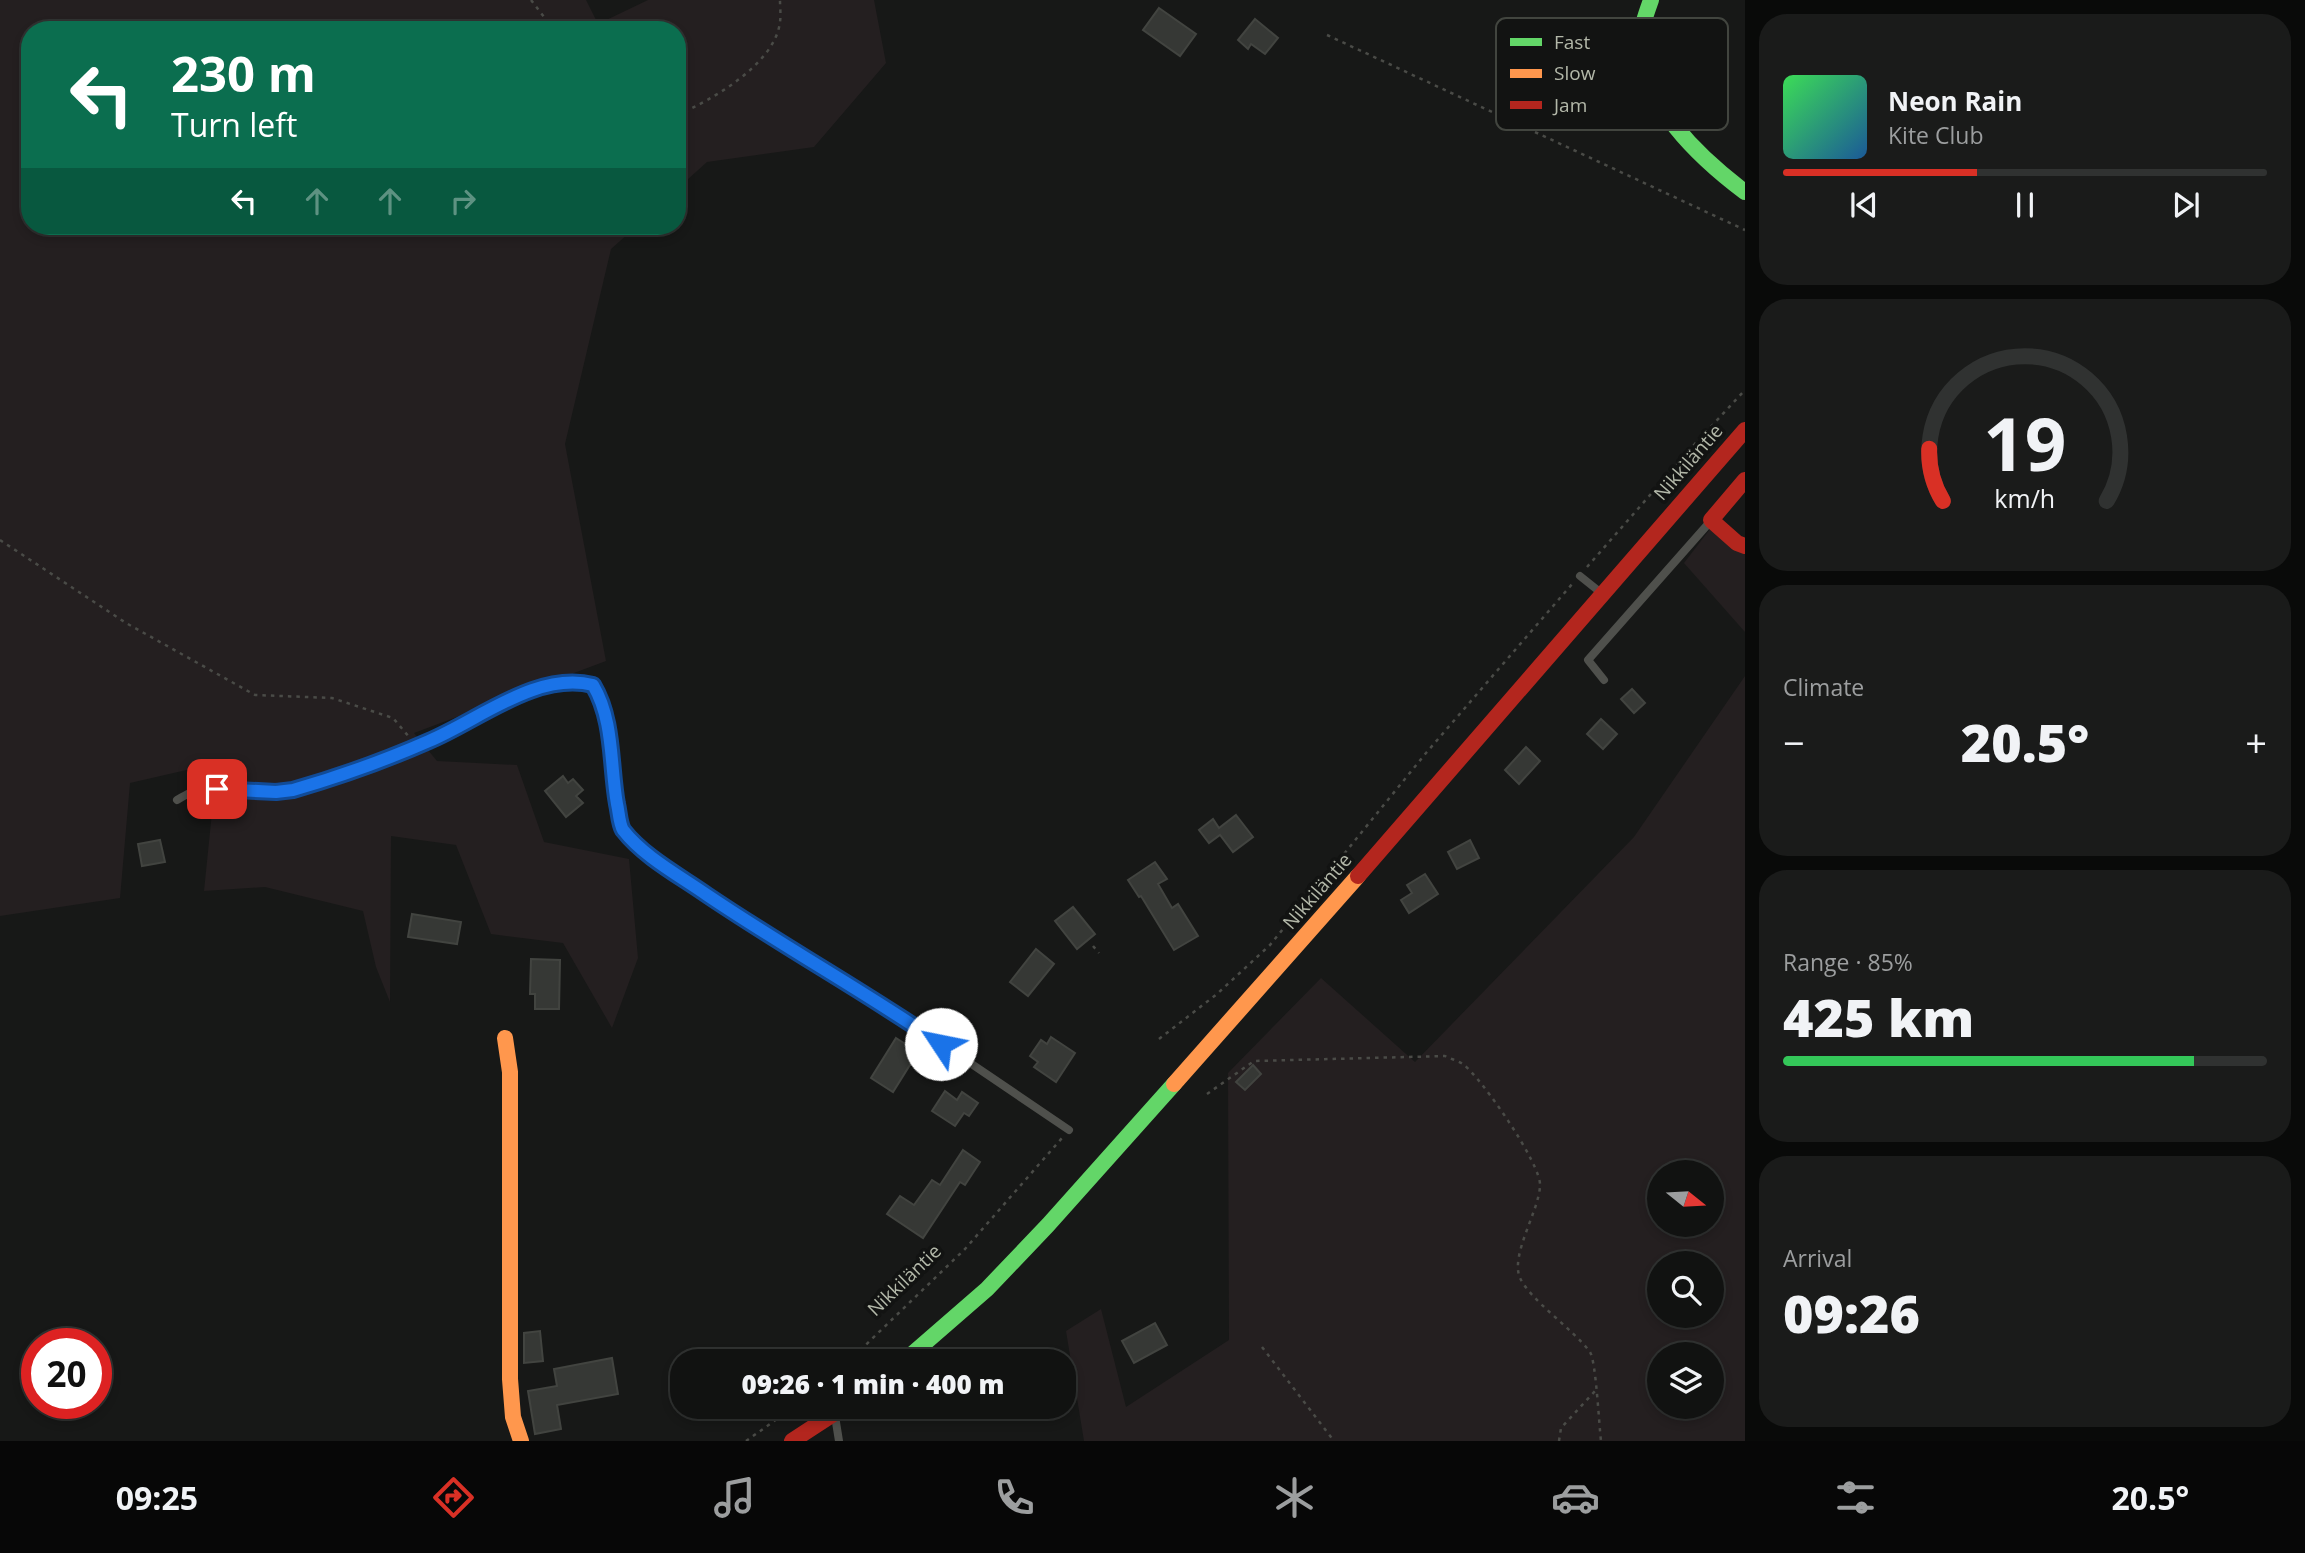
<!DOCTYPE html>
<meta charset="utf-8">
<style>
:root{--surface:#111211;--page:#1a1b1a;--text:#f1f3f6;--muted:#9c9e9f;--line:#303231;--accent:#d93025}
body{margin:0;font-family:"Open Sans",sans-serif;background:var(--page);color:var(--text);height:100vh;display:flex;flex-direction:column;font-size:26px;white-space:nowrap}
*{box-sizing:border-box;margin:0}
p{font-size:23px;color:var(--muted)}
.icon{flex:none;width:38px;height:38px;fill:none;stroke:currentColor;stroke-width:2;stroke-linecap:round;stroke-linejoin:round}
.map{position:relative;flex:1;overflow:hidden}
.drawer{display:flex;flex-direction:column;gap:14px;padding:14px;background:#090a09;width:560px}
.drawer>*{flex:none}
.guide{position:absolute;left:21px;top:21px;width:665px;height:214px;border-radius:28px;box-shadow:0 4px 10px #0003,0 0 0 2px var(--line);background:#0b6e4f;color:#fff;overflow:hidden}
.needle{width:46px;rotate:108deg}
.buttons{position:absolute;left:1647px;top:1160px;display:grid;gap:14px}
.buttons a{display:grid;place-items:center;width:77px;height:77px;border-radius:50%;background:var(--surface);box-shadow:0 4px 10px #0003,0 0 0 2px var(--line);font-size:35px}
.speed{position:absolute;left:21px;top:1328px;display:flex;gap:14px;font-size:35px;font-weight:700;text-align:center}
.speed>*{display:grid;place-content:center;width:91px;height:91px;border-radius:50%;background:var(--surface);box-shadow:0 4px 10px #0003,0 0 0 2px var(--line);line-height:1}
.speed .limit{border:10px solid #d22;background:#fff;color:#111}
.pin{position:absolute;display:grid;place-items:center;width:60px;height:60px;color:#fff;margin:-30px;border-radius:14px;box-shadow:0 4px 10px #0006}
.me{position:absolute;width:77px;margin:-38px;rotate:304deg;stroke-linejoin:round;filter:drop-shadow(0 0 5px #0008)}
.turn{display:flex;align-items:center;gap:24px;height:147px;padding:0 35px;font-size:32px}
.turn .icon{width:91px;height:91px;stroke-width:2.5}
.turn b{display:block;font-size:49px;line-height:60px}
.lanes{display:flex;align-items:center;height:66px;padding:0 35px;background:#0003;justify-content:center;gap:35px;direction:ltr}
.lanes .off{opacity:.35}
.big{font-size:52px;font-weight:800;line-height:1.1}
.drawer .card{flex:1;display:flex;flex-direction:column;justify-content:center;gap:10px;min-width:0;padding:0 24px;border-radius:28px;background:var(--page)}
.drawer .dial{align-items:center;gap:0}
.dial svg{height:182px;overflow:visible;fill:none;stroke:var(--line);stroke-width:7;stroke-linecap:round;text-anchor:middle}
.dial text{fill:var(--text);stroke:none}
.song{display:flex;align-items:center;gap:21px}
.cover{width:84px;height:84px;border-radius:10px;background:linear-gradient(135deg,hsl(130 70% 55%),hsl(210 70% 35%))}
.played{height:7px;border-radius:4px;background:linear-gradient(90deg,var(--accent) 40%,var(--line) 40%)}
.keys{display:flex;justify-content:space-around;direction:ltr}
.heat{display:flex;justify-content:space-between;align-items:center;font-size:38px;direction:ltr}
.charge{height:10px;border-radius:5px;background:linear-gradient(90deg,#34c759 85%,var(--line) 0)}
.trip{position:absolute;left:670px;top:1349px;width:406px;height:70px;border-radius:28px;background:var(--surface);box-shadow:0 4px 10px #0003,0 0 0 2px var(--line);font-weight:800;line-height:70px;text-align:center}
.tab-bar{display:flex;height:112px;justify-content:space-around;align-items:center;background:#070707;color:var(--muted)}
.tab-bar .icon{width:49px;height:49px}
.tab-bar .active{color:var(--accent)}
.tab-bar b{font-size:32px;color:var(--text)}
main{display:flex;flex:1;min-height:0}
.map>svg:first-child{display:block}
.green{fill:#241f20;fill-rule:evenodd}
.building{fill:#363835;stroke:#424440;stroke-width:2}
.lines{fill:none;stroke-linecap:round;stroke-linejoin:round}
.path{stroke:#4a4b47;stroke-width:2.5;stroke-dasharray:3.5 5;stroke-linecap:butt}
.lane{stroke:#4f504c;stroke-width:8}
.fast{stroke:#63d668;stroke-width:16}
.slow{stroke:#ff974d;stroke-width:16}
.jam{stroke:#b3261e;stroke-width:16}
.route-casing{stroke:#114b97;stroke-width:18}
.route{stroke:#1a73e8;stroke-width:12}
.labels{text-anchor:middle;stroke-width:7;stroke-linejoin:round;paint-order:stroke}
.street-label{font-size:19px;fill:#b3b8a9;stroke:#121312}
.key{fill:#121312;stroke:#42453f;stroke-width:2}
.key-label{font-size:19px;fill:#b3b8a9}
</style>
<main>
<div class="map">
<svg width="1745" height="1441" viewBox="0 0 1745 1441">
<rect width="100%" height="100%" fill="#171817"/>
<!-- green -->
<g class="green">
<path d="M0 0H586L598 24 648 0H874L886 63 814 147 707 162 677 189V30H30V226H637L611 249 565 444 606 661 414 733 437 761 517 765 544 842 629 859 638 958 612 1028 563 943 491 934 456 845 391 836 390 1002 376 967 363 911 265 887 204 891 217 763 130 783 120 898 0 916Z"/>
<path d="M1714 524 1745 546V632L1684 563Z"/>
<path d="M1745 676V1441H1084L1066 1331 1101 1309 1126 1407 1229 1340 1228 1073 1321 978 1415 1062 1634 837ZM1659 1172H1712V1225H1659ZM1659 1264H1712V1316H1659ZM1659 1354H1712V1407H1659Z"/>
</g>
<!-- building -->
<g class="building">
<path d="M1159 8 1196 34 1180 56 1143 30Z"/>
<path d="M1255 19 1278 38 1265 54 1251 44 1248 49 1238 40Z"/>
<path d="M1632 689 1645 703 1634 713 1621 699Z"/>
<path d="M1601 719 1617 734 1603 749 1587 734Z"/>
<path d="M1526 747 1540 761 1519 784 1505 770Z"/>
<path d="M563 776 568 783 573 779 583 790 576 796 583 803 566 817 545 791Z"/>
<path d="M1236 815 1253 837 1233 852 1220 835 1209 843 1199 830 1213 819 1219 828Z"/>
<path d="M160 840 165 862 142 866 138 844Z"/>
<path d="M1470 840 1479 858 1457 869 1448 852Z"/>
<path d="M1155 862 1167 879 1158 884 1172 908 1178 904 1198 936 1174 950 1141 896 1139 897 1128 880Z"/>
<path d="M1425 874 1438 894 1409 913 1401 900 1412 893 1407 885Z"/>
<path d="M1073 907 1095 934 1077 949 1055 921Z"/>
<path d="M412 914 461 922 457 944 408 937Z"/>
<path d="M1036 949 1054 964 1028 996 1010 982Z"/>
<path d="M531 959 560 960 559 1009H535V994H530Z"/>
<path d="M1051 1037 1075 1053 1056 1082 1034 1067 1038 1062 1030 1056 1041 1040 1047 1044Z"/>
<path d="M896 1038 918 1052 893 1092 871 1078Z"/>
<path d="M1253 1065 1261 1074 1245 1090 1236 1082Z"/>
<path d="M945 1091 957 1100 962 1092 978 1103 969 1116 964 1113 955 1126 932 1111Z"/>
<path d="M963 1150 980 1162 965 1185 960 1182 923 1238 887 1214 900 1196 914 1205 932 1180 940 1185Z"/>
<path d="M1155 1323 1167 1345 1134 1363 1122 1341Z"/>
<path d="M540 1331 543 1361 524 1363V1333Z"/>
<path d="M612 1358 618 1394 557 1405 561 1429 535 1434 528 1391 557 1386 554 1369Z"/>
</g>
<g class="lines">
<!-- path -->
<g class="path">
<path d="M531 0 554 30"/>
<path d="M1327 35 1745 230"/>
<path d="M677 115C712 100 775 64 780 22 781 15 780 7 780 0"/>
<path d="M0 540 126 623 255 695 332 698 393 718 410 738"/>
<path d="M1587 567 1693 446 1745 390"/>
<path d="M1093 946 1099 953"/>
<path d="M1159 1039 1217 994 1270 945 1426 753 1573 583"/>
<path d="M1207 1094 1254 1061 1445 1056C1451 1059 1459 1061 1464 1065 1482 1079 1542 1165 1540 1186 1539 1211 1510 1255 1520 1278 1531 1301 1573 1329 1590 1352 1596 1361 1599 1425 1601 1441"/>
<path d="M1262 1347 1334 1441"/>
<path d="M848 1362 965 1249 1062 1138"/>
<path d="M746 1441 794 1407"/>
<path d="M1559 1441 1561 1428 1595 1391"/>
</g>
<!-- lane -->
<g class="lane">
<path d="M1580 576 1600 592"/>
<path d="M1604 680 1588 660 1709 523"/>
<path d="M177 800C182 797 187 794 192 792 216 782 264 793 293 790 338 777 386 760 429 741 479 720 537 671 593 685L601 699 607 721 621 827 637 844 681 878 778 942 883 1004 1069 1130"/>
<path d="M835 1416 839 1441"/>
</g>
<!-- fast -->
<g class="fast">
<path d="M1651 0C1646 14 1641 27 1641 42 1639 102 1701 159 1745 192"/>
<path d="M903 1362 987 1289 1048 1225 1174 1084"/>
</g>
<!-- slow -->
<g class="slow">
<path d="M505 1038 510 1072V1379L513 1417 521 1441"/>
<path d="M1174 1084 1358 876"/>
</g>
<!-- jam -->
<g class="jam">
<path d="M1745 480 1711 520 1737 543 1745 546"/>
<path d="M1358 876 1745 430"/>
<path d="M792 1441 844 1407"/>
</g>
</g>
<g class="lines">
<!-- route casing -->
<g class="route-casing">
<path id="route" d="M217 789 276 792 293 790C338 777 386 760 429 741 479 720 537 671 593 685 614 720 610 765 617 804 619 812 619 823 623 830 644 857 680 876 707 895 784 947 865 992 941 1044"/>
</g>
<!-- route -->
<use href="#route" class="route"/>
</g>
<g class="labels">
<!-- street labels -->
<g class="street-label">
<text transform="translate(1688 462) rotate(-49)" y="7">Nikkiläntie</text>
<text transform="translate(1317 891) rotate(-49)" y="7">Nikkiläntie</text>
<text transform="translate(904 1280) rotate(-44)" y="7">Nikkiläntie</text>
</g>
</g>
<!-- legend -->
<rect x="1496" y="18" width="232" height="112" rx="10" class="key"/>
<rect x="1510" y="38" width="32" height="8" fill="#63d668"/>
<rect x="1510" y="69" width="32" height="9" fill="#ff974d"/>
<rect x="1510" y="101" width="32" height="8" fill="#b3261e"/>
<g class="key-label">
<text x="1554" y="49">Fast</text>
<text x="1554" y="80">Slow</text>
<text x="1554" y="112">Jam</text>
</g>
</svg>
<div class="buttons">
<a><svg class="needle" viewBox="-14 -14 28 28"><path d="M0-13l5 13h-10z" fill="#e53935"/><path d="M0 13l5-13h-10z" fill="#9c9e9f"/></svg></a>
<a><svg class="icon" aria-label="search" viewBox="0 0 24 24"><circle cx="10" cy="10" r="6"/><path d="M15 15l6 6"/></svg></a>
<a><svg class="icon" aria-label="layers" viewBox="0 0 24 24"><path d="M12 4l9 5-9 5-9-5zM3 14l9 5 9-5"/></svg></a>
</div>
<div class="speed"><div class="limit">20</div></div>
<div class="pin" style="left:217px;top:789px;background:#d93025"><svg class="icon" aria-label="arrive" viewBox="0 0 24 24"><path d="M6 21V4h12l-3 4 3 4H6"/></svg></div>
<svg class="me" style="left:941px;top:1044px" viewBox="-20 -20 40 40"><circle r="19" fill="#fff"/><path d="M0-13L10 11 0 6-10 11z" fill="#1a73e8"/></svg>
<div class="trip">09:26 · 1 min · 400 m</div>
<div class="guide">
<div class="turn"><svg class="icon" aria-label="left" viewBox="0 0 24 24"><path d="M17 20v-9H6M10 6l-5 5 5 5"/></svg><div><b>230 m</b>Turn left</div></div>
<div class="lanes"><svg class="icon" aria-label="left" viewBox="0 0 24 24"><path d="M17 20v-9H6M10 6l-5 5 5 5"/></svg><svg class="icon off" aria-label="ahead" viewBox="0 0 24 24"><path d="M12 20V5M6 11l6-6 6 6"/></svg><svg class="icon off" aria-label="ahead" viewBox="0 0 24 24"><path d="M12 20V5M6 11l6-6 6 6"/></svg><svg class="icon off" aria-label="right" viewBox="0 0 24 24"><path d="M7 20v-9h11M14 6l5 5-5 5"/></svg></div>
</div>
</div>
<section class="drawer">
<div class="card">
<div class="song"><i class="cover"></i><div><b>Neon Rain</b><p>Kite Club</p></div></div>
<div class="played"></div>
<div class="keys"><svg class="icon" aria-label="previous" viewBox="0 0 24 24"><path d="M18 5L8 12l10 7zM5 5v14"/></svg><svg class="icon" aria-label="pause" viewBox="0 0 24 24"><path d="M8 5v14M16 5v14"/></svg><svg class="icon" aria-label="next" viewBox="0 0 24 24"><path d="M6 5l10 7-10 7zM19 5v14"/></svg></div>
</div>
<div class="card dial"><svg viewBox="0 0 100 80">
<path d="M14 69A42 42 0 1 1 86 69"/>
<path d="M14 69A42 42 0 0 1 8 46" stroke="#d93025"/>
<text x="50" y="56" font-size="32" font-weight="700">19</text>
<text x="50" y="72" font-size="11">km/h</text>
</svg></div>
<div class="card"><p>Climate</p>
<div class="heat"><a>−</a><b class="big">20.5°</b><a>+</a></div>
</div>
<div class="card"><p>Range · 85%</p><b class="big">425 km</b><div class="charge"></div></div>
<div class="card"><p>Arrival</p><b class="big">09:26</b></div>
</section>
</main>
<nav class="tab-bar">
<b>09:25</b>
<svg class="icon active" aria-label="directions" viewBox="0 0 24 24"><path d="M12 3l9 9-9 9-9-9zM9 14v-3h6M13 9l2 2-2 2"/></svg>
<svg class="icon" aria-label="music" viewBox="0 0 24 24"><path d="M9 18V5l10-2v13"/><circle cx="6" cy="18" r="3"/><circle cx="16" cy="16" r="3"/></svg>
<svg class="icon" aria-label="phone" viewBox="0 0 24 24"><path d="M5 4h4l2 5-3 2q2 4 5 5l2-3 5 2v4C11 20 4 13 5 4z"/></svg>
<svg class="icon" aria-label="climate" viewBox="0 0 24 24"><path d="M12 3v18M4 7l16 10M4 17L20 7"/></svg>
<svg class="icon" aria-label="car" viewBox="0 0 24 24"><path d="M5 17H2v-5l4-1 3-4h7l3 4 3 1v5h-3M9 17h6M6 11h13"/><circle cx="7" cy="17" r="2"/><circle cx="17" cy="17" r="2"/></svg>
<svg class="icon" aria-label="filters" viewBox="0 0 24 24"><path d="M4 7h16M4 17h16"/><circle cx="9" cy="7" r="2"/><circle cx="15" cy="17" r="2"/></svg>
<b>20.5°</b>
</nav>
